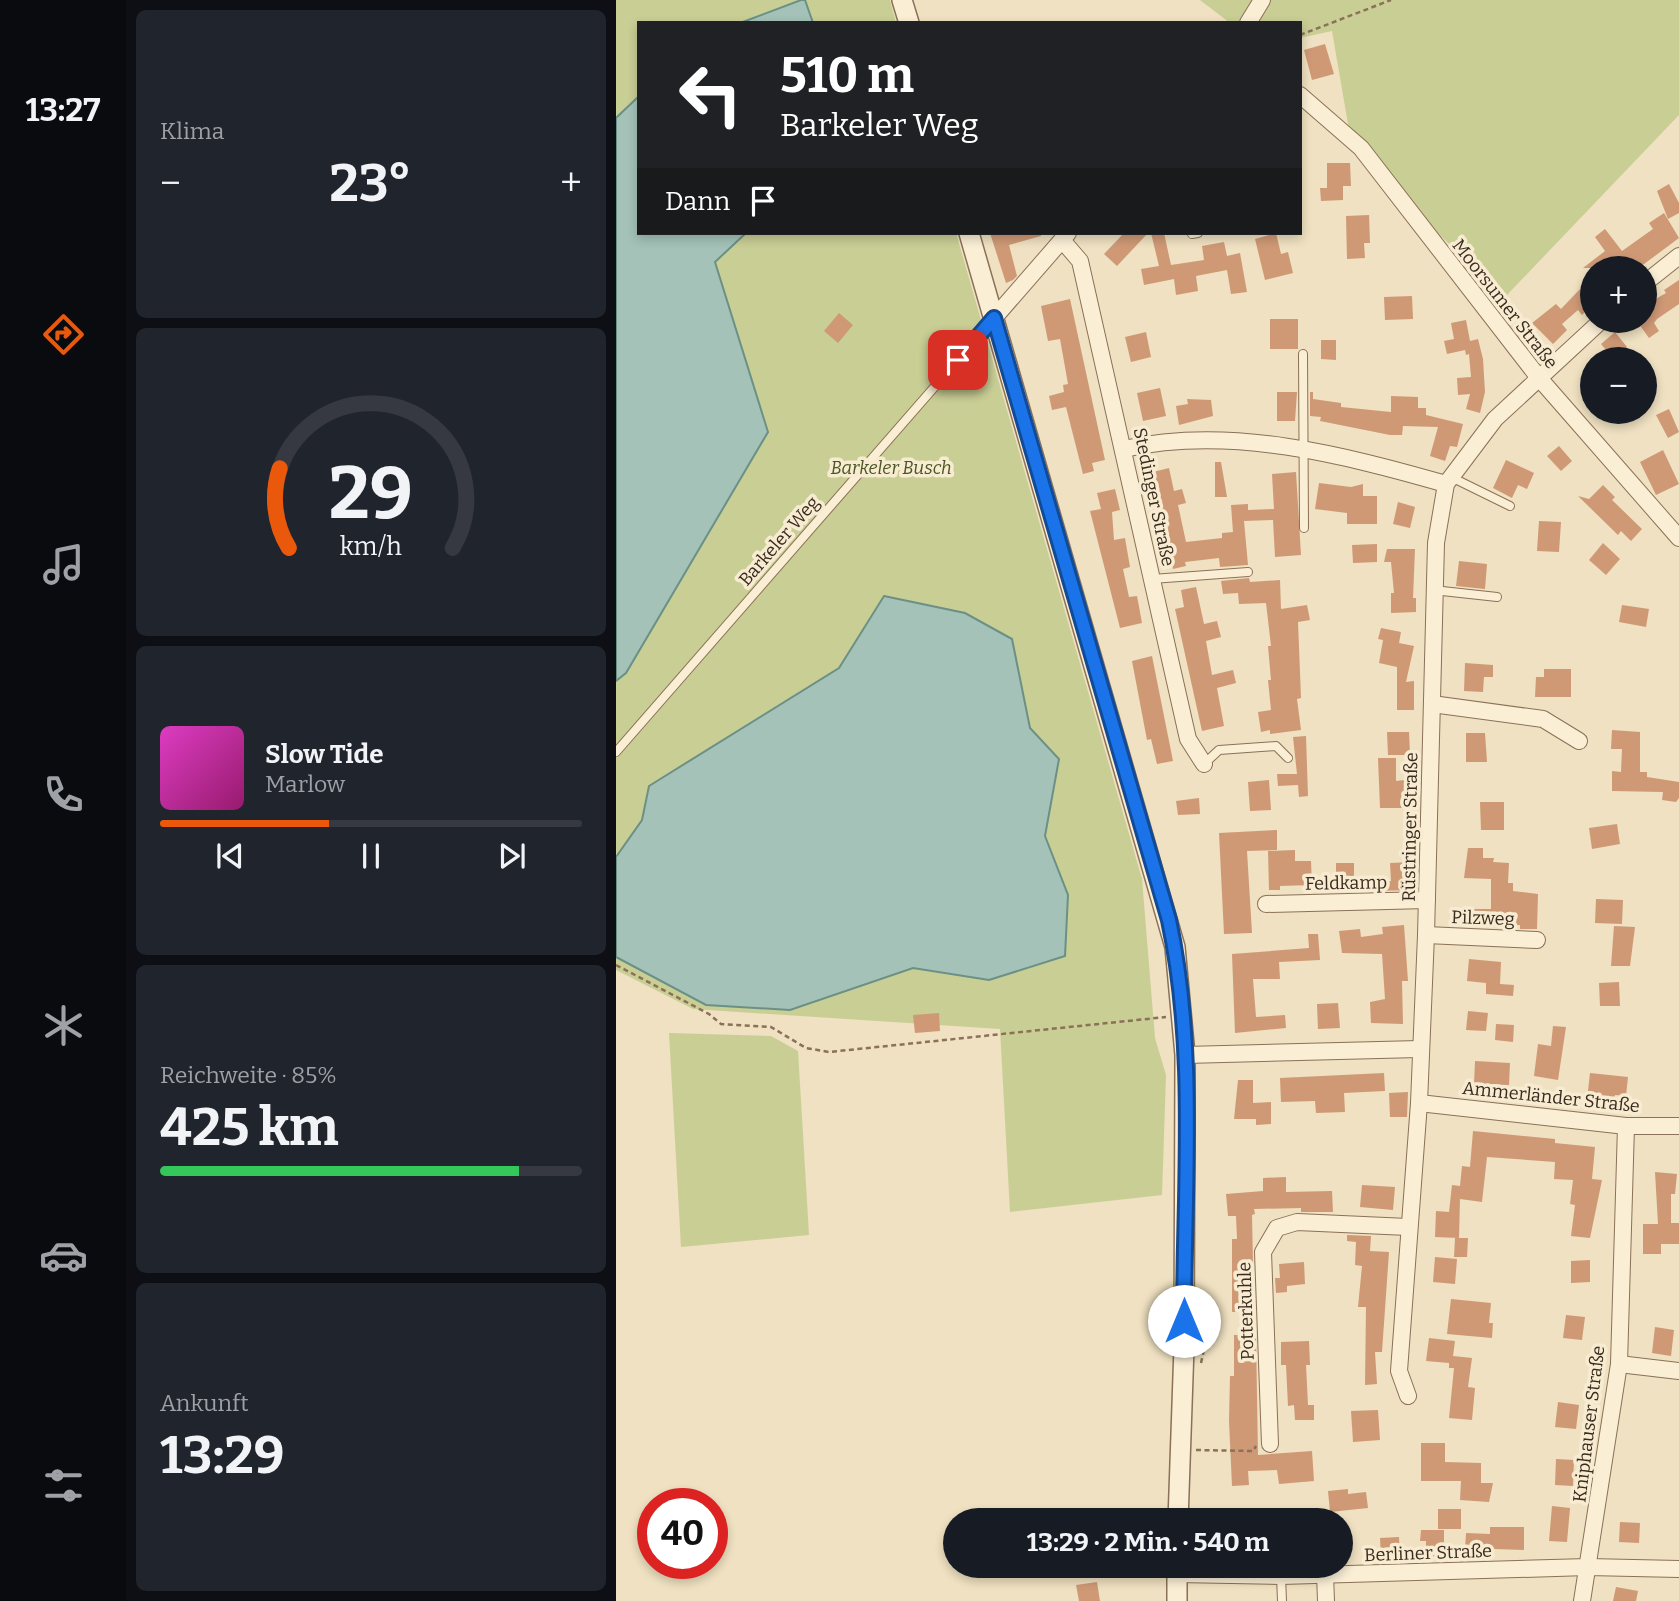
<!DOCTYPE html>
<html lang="de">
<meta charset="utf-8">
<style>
:root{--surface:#171b24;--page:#20242c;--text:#f1f3f6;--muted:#9ea1a6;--line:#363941;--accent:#ea580c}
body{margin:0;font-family:Bitter,serif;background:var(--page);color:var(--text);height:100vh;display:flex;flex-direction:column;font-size:26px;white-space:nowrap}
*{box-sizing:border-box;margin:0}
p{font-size:23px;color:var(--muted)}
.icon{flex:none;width:38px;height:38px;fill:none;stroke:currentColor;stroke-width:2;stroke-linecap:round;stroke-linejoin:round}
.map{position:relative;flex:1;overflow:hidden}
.drawer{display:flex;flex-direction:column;gap:10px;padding:10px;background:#0d0f14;width:490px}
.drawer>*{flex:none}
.top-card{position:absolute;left:21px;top:21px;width:665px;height:214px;border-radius:0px;box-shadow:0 4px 10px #0003;background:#202124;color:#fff;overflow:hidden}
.fabs{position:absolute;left:964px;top:256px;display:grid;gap:14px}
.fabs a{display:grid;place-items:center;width:77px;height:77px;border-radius:50%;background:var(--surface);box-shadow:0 4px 10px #0003;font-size:35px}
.speed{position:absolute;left:21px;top:1488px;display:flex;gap:14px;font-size:35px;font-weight:700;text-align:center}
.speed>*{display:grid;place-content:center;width:91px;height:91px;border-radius:50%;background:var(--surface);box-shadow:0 4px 10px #0003;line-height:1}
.speed .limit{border:10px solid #d22;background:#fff;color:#111}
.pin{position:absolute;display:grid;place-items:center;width:60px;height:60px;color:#fff;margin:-30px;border-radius:14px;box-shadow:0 4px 10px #0006}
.me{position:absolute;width:77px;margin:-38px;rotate:0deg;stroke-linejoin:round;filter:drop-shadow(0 0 5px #0008)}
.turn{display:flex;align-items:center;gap:24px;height:147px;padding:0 28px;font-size:32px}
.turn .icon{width:91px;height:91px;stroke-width:2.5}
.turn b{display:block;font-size:49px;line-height:60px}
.then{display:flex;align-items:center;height:66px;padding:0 28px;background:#0003;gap:14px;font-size:26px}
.big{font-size:52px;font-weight:700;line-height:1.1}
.drawer .tile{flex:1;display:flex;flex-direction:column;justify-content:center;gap:10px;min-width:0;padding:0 24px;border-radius:10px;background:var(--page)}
.drawer .dial{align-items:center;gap:0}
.dial svg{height:182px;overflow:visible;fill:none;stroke:var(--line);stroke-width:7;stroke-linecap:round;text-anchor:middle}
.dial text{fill:var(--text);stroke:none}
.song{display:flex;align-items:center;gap:21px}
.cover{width:84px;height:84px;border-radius:10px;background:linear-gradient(135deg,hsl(310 70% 55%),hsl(320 70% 35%))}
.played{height:7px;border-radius:4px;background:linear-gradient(90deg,var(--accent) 40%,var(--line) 40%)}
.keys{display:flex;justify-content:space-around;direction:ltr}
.heat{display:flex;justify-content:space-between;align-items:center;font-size:38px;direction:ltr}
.charge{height:10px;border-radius:5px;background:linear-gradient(90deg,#34c759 85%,var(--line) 0)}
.trip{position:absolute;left:327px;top:1508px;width:410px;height:70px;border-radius:35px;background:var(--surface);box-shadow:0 4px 10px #0003;font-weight:700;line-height:70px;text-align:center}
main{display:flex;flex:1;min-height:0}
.menu{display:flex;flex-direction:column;width:126px;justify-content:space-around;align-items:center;background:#090b0e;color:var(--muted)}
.menu .icon{width:49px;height:49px}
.menu .selected{color:var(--accent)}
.menu b{font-size:32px;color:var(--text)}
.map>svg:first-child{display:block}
.green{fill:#c9ce95}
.water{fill:#a4c2b8;stroke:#6b9086;stroke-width:2}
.building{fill:#cf9976}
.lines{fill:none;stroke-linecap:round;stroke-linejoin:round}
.service-casing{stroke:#8a7158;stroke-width:10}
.minor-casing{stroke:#8a7158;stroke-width:18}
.tertiary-casing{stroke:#8a7158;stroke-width:22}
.path{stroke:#8a7158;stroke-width:2.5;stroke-dasharray:5 3.5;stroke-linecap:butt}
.service{stroke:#faeed5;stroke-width:8}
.minor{stroke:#faeed5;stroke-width:16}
.tertiary{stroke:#faeed5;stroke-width:19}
.route-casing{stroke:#114b97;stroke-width:18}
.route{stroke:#1a73e8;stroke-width:12}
.labels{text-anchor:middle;stroke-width:7;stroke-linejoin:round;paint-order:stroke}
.street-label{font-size:18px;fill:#392a1d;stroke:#f7ebd1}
.park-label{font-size:18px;font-style:italic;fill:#4a5623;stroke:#f7ebd1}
</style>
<main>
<nav class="menu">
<b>13:27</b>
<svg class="icon selected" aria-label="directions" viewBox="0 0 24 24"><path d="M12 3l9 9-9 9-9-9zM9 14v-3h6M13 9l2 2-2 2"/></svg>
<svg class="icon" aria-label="music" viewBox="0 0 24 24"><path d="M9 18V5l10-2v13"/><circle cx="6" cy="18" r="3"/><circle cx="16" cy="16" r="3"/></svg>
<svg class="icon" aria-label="phone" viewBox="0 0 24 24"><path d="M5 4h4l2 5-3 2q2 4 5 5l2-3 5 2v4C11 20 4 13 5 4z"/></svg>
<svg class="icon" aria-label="climate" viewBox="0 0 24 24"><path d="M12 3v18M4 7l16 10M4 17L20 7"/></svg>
<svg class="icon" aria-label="car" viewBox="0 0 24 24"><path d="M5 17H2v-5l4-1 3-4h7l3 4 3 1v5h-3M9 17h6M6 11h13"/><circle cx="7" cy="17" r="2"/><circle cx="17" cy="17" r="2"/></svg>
<svg class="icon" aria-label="filters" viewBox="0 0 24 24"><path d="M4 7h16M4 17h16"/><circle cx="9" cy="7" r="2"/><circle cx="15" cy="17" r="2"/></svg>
</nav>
<section class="drawer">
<div class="tile"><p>Klima</p>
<div class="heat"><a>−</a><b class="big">23°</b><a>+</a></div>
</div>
<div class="tile dial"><svg viewBox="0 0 100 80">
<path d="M14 69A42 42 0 1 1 86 69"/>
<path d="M14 69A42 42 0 0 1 10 34" stroke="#ea580c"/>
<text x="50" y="56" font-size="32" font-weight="700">29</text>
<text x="50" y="72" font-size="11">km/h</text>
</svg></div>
<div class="tile">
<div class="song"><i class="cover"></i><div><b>Slow Tide</b><p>Marlow</p></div></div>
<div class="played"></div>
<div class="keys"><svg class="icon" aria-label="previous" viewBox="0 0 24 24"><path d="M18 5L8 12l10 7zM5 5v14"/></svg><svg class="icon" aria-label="pause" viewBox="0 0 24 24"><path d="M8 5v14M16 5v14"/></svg><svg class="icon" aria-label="next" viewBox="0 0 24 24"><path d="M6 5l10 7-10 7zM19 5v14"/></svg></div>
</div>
<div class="tile"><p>Reichweite · 85%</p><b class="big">425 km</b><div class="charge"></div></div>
<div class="tile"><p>Ankunft</p><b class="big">13:29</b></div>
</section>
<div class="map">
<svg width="1063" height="1601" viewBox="0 0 1063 1601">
<rect width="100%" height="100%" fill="#efe1c1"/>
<!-- green -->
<g class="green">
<path d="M0 0H185L124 23H23V96L0 118Z"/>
<path d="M189 0H274L280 23H197Z"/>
<path d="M584 0H1063V115L889 297 808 220 732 124 716 31 684 38V23H614Z"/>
<path d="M130 233H340L526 879 539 1038 550 1075 546 1195 394 1212 384 1029 77 1009 0 970V957L90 1005 174 1010 297 968 373 980 452 895 429 836 443 760 414 728 395 639 268 596 223 668 33 786 26 820 0 857V681L10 673 152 432 99 261Z"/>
<path d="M53 1033 155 1036 182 1051 193 1235 65 1247Z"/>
</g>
<!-- water -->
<g class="water">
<path d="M185 0H189L197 23H124Z"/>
<path d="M23 96V233H130L99 262 152 432 10 673 0 681V118Z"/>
<path d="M268 596 349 613 396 639 414 728 443 759 429 836 452 895 449 956 373 980 297 968 174 1010 90 1005 0 957V857L26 820 33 786 223 668Z"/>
</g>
<!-- building -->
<g class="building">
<path d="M709 44 718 74 696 80 688 50Z"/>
<path d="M711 163H734L735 186H727V200L705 201 704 188H711Z"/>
<path d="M1053 184 1063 203V213L1052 219 1041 191Z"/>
<path d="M1048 213 1063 238 1024 267 1018 259 1006 268H967L989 251 979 237 989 229 1006 251 1037 229 1033 223Z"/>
<path d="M753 215 754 243H748L749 258 731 259 730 216Z"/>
<path d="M374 233H425V236L393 245 401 276 397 280 390 283Z"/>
<path d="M508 233H532L501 266 488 254Z"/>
<path d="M535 233H548L555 265 588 260 586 246 608 242 611 256 624 253 631 292 615 294 611 270 580 276 582 291 560 295 558 279 528 285 525 269 543 266Z"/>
<path d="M660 233 665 254 672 252 677 273 649 280 639 239Z"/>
<path d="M1063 280V304L1041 319 1038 323 1043 331 1033 338 1020 320H1029V305L1050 293 1048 290Z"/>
<path d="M964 289 976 305 966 315 962 310 946 324 951 330 937 344 916 323 940 304 945 309Z"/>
<path d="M796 296 797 319 769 320 768 297Z"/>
<path d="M454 299 489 460 476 463 478 471 467 474 450 407 436 410 433 396 448 392 447 385 452 384 444 339 432 341 425 306Z"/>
<path d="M223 313 237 325 222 343 208 331Z"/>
<rect x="654" y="319" width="28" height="30"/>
<path d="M850 320 854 341 862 339 867 359 869 392 864 413 850 409 854 394 842 395 841 378 855 377 853 354 850 355 849 350 831 354 828 341 838 339 835 323Z"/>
<path d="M530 332 535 357 515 362 509 337Z"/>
<path d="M999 332 1011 347 997 358 985 344Z"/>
<path d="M705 340H720V360L705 359Z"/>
<path d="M544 388 550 416 527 421 521 393Z"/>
<path d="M661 392H681L679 421H661Z"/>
<path d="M694 392H697V399L725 403V407L775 412V396L802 397V408H810V415L847 424 841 447 834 446 829 461 814 456 822 427 787 426 786 435H774L704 421 705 417 694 416Z"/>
<path d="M571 399 595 400 597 416 563 425 560 406 572 404Z"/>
<path d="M1053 409 1063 432 1052 438 1040 415Z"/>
<path d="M943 446 956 461 945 471 931 456Z"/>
<path d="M1047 450 1063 484 1040 495 1024 462Z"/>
<path d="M890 460 918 473 911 489 902 485 896 498 877 488Z"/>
<path d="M599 462H605L611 497H599Z"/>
<path d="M553 468 558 491 566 489 570 503 562 505 570 542 606 538V533L617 532 615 505 632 504V510L658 509 656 474 680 472 685 555 659 557 657 520 628 521 632 565 604 567 603 558 569 562 570 566 557 569 543 494 538 496 533 473Z"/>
<path d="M703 483 735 487 747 484V496H761V524H731V513L699 509Z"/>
<path d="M987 485 999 497 996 500 1026 529 1015 541 1005 531 1002 535 962 496 973 499Z"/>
<path d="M499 489 504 510 496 512 498 540 509 538 514 567 507 569 513 597 521 596 526 623 504 628 474 511 485 509 481 493Z"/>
<path d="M782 502 799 507 794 528 777 524Z"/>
<path d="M923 521 945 522 943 552 921 551Z"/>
<path d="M987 543 1004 559 990 575 973 560Z"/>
<path d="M761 544V562L737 563 736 545Z"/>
<path d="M771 549H799L797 598H800V612L775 613V593H778L775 562H768Z"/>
<path d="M843 561 871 564 869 589 840 586Z"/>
<path d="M633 578 634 582 664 580 665 609 691 605 694 620 682 622 685 698 681 699 685 730 654 734V730L645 732 642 712 655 710 652 680H655L652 646H655L650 603 623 604 622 593 607 594 605 581Z"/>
<path d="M580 587 588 624 601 621 605 637 590 641 596 675 617 670 620 683 601 688 608 726 586 731 559 609 568 607 565 590Z"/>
<path d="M1006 605 1033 609 1030 627 1003 622Z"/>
<path d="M765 628 785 632 783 643 798 646 790 682 798 681V710H781V667L763 663 767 640 762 639Z"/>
<path d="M536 656 557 761 541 764 535 739 531 740 516 661Z"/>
<path d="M849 663 877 665V677H868L867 692 848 691Z"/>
<path d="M928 669H955V697H919L920 677H928Z"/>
<path d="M996 730 1024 732V772H1031V777L1063 782V798L1060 802 1046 800 1047 792 996 791V771L1005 772 1006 749H995Z"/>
<path d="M771 732H793L794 755H772Z"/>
<path d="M850 733H869L871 762H850Z"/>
<path d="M690 736 692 796 683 797 682 785 662 786 661 774H681L677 737Z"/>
<path d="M762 758H780V781L788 780V808H764Z"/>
<path d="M653 780 655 810 634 811 632 782Z"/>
<path d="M583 798 584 814 562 815 560 801Z"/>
<path d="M864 802H888V830H865Z"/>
<path d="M1001 824 1004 844 976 849 973 828Z"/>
<path d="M661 830V850L631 851 636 933 608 934 603 833Z"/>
<path d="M852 848H867V858H878L877 862 893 863 892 883H897V891L922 894 921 929H904V925L858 927V909H875V879L848 878Z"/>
<path d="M679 850V861H695L696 885 664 886V890H653L652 851Z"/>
<path d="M796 862 798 890 757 891 756 882 775 881 774 863Z"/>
<rect x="720" y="863" width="18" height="24"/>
<path d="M980 899 1007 900 1006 924 979 923Z"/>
<path d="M788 925 792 981H786L787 1024 755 1023 754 1002 769 999 766 954 726 953 723 931 744 929 745 937 767 934 766 927Z"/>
<path d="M998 926 1019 927 1014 966H995Z"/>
<path d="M692 934H702L704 960 663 962 664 979H637L640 1017 669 1015 670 1028 619 1033 616 954 693 948Z"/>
<path d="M853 959 885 962 884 984 898 985 897 996 870 994V983L851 981Z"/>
<path d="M1003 982 1004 1006H984L983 983Z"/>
<path d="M722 1003 724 1028 702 1029 701 1004Z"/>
<path d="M852 1011 872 1013 870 1031 850 1030Z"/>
<path d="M323 1013 324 1031 299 1033 297 1015Z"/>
<path d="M880 1024 898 1025 897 1042 879 1040Z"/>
<path d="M937 1026 950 1027 942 1080 918 1076 922 1044 935 1046Z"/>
<path d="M859 1061 894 1063 893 1085 858 1084Z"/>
<path d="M768 1073 769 1091 728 1093 729 1112 700 1113 699 1101 665 1102 664 1078Z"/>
<path d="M974 1073 1012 1077 1010 1096 999 1095 998 1103 971 1100Z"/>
<path d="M622 1080H637V1103L655 1102V1124L640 1125V1119H618Z"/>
<path d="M792 1092 791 1117H774L773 1093Z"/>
<path d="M857 1131 939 1139V1143L979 1147 976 1179 986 1180 974 1238 955 1236 959 1205 954 1204 957 1180 938 1179 939 1162 871 1157 866 1202 844 1199 843 1238 819 1237 820 1211 833 1212 836 1185 844 1186 846 1166 854 1167Z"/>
<path d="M1039 1172 1061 1174 1059 1194H1055V1223H1063V1244H1045V1254H1027V1224H1042Z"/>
<path d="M670 1177V1192L716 1191 717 1212H685V1208L638 1209 639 1214 636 1215 638 1311 616 1312V1239H621L620 1216H612L610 1194 647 1191V1178Z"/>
<path d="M746 1185 779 1187 777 1210 744 1207Z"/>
<path d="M731 1235 755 1236 754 1251 773 1252 766 1352H759L761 1384 749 1385 750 1307H742L746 1266 739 1265 740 1242 731 1241Z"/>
<path d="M839 1238H852L851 1257H838Z"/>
<path d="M819 1257 841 1259 839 1284 817 1282Z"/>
<path d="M974 1260V1282L955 1283V1261Z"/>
<path d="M688 1262 689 1284 671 1286V1292L660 1293 659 1278H664L663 1264Z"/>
<path d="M835 1299 875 1303 873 1323H877L876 1338 831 1334Z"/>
<path d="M950 1315 969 1317 966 1340 947 1338Z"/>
<path d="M1039 1327 1058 1330 1055 1356 1036 1353Z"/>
<path d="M618 1335H640L642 1455 696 1451 698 1481 663 1484 661 1470 632 1471 633 1485 616 1486 613 1421 614 1376H618Z"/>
<path d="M813 1338 839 1341 837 1356 856 1358 852 1387 859 1388 856 1420 833 1418 838 1368H833V1363L810 1361Z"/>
<path d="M693 1341 694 1365H690L692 1405H698V1420H679L678 1405 672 1406 670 1365H665V1342Z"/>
<path d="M942 1402 963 1405 960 1429 939 1427Z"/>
<path d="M762 1410 764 1440 737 1442 735 1411Z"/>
<path d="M805 1443H829V1462L865 1463V1483H877L873 1502 844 1500 845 1481H805Z"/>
<path d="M940 1459 958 1460 957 1486 939 1485Z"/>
<path d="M732 1489V1494L750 1492 752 1508 714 1512 712 1491Z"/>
<path d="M936 1506 954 1508 951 1542 933 1541Z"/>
<rect x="822" y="1509" width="23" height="20"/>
<path d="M1004 1522 1024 1523 1023 1543 1003 1542Z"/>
<path d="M874 1527H908V1550L849 1548 850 1533 874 1534Z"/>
<path d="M805 1530H828V1557L810 1556V1541H804Z"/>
<path d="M783 1537 784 1557 765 1558 764 1538Z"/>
<path d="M481 1582 484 1601H463L460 1585Z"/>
<path d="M1000 1587 1022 1591 1020 1601H997Z"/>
</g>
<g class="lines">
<!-- service casing -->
<g class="service-casing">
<g id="service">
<path d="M576 234 582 233"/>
<path d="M687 354 688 528"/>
<path d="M837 478 894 506"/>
<path d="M536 579 632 572"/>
<path d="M817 590 881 597"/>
<path d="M0 752 376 321"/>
<path d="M588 764 603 750 660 746 672 758"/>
<path d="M665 1576 666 1601"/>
</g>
</g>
<!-- minor casing -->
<g class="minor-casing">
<g id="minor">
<path d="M632 23 646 0"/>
<path d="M684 95 745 148 923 378 1063 538"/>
<path d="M446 240 464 261 572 739 588 764"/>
<path d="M1029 283 1063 256"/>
<path d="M378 318 452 233"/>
<path d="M508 449C614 425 728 455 830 484"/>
<path d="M816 704 927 719 963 741"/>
<path d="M650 904 811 900"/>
<path d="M810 935 921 940"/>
<path d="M569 1055 803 1049"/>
<path d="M803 1103 1010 1126H1063"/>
<path d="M1003 1364 1063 1371"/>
<path d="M792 1396 783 1371 803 1103 810 935 820 543 830 484 879 419 986 320"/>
<path d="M654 1444 647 1252 661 1228 681 1222 792 1227"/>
<path d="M561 1574 665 1576 972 1567 1063 1569"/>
<path d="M709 1574 710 1601"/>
<path d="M966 1601 1003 1364 1010 1126"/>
</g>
</g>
<!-- tertiary casing -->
<g class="tertiary-casing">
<g id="tertiary">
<path d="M286 0 293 23"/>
<path d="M353 233 559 947 569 1055 568 1347 562 1521"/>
<path d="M561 1601V1566"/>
</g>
</g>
<!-- path -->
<g class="path">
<path d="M684 35 775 0"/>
<path d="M0 965 93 1014 105 1024 155 1027 190 1048 213 1052 550 1017"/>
<path d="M585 1363 590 1341 585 1322"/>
<path d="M580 1450 637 1451 640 1446"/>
</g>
<!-- service -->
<use href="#service" class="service"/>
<!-- minor -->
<use href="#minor" class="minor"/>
<!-- tertiary -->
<use href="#tertiary" class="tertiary"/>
</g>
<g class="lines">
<!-- route casing -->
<g class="route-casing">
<path id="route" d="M342 360 378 318 553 920C581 1051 568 1188 568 1321"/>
</g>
<!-- route -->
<use href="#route" class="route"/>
</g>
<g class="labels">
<!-- street labels -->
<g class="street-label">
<text transform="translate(889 304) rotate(52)" y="6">Moorsumer Straße</text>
<text transform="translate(538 497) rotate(78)" y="6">Stedinger Straße</text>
<text transform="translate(163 541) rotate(-49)" y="6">Barkeler Weg</text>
<text transform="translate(794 827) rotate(-89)" y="6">Rüstringer Straße</text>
<text transform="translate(730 883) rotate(-1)" y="6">Feldkamp</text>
<text transform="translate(867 918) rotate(2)" y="6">Pilzweg</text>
<text transform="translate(935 1097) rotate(6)" y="6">Ammerländer Straße</text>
<text transform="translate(630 1311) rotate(-92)" y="6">Potterkuhle</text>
<text transform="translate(973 1424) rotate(-83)" y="6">Kniphauser Straße</text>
<text transform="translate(812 1553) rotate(-2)" y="6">Berliner Straße</text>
</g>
<!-- park labels -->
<g class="park-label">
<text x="275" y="474">Barkeler Busch</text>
</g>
</g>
</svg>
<div class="fabs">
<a>+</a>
<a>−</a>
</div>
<div class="speed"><div class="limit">40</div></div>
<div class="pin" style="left:342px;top:360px;background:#d93025"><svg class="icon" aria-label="arrive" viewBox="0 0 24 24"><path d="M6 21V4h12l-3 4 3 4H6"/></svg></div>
<svg class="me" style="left:568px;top:1321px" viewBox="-20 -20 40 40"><circle r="19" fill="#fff"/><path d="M0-13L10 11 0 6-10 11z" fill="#1a73e8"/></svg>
<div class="trip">13:29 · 2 Min. · 540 m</div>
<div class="top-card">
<div class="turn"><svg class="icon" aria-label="left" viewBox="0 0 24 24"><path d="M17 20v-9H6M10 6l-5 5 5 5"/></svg><div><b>510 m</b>Barkeler Weg</div></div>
<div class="then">Dann<svg class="icon" aria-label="arrive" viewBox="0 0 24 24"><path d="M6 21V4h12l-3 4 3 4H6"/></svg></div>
</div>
</div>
</main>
